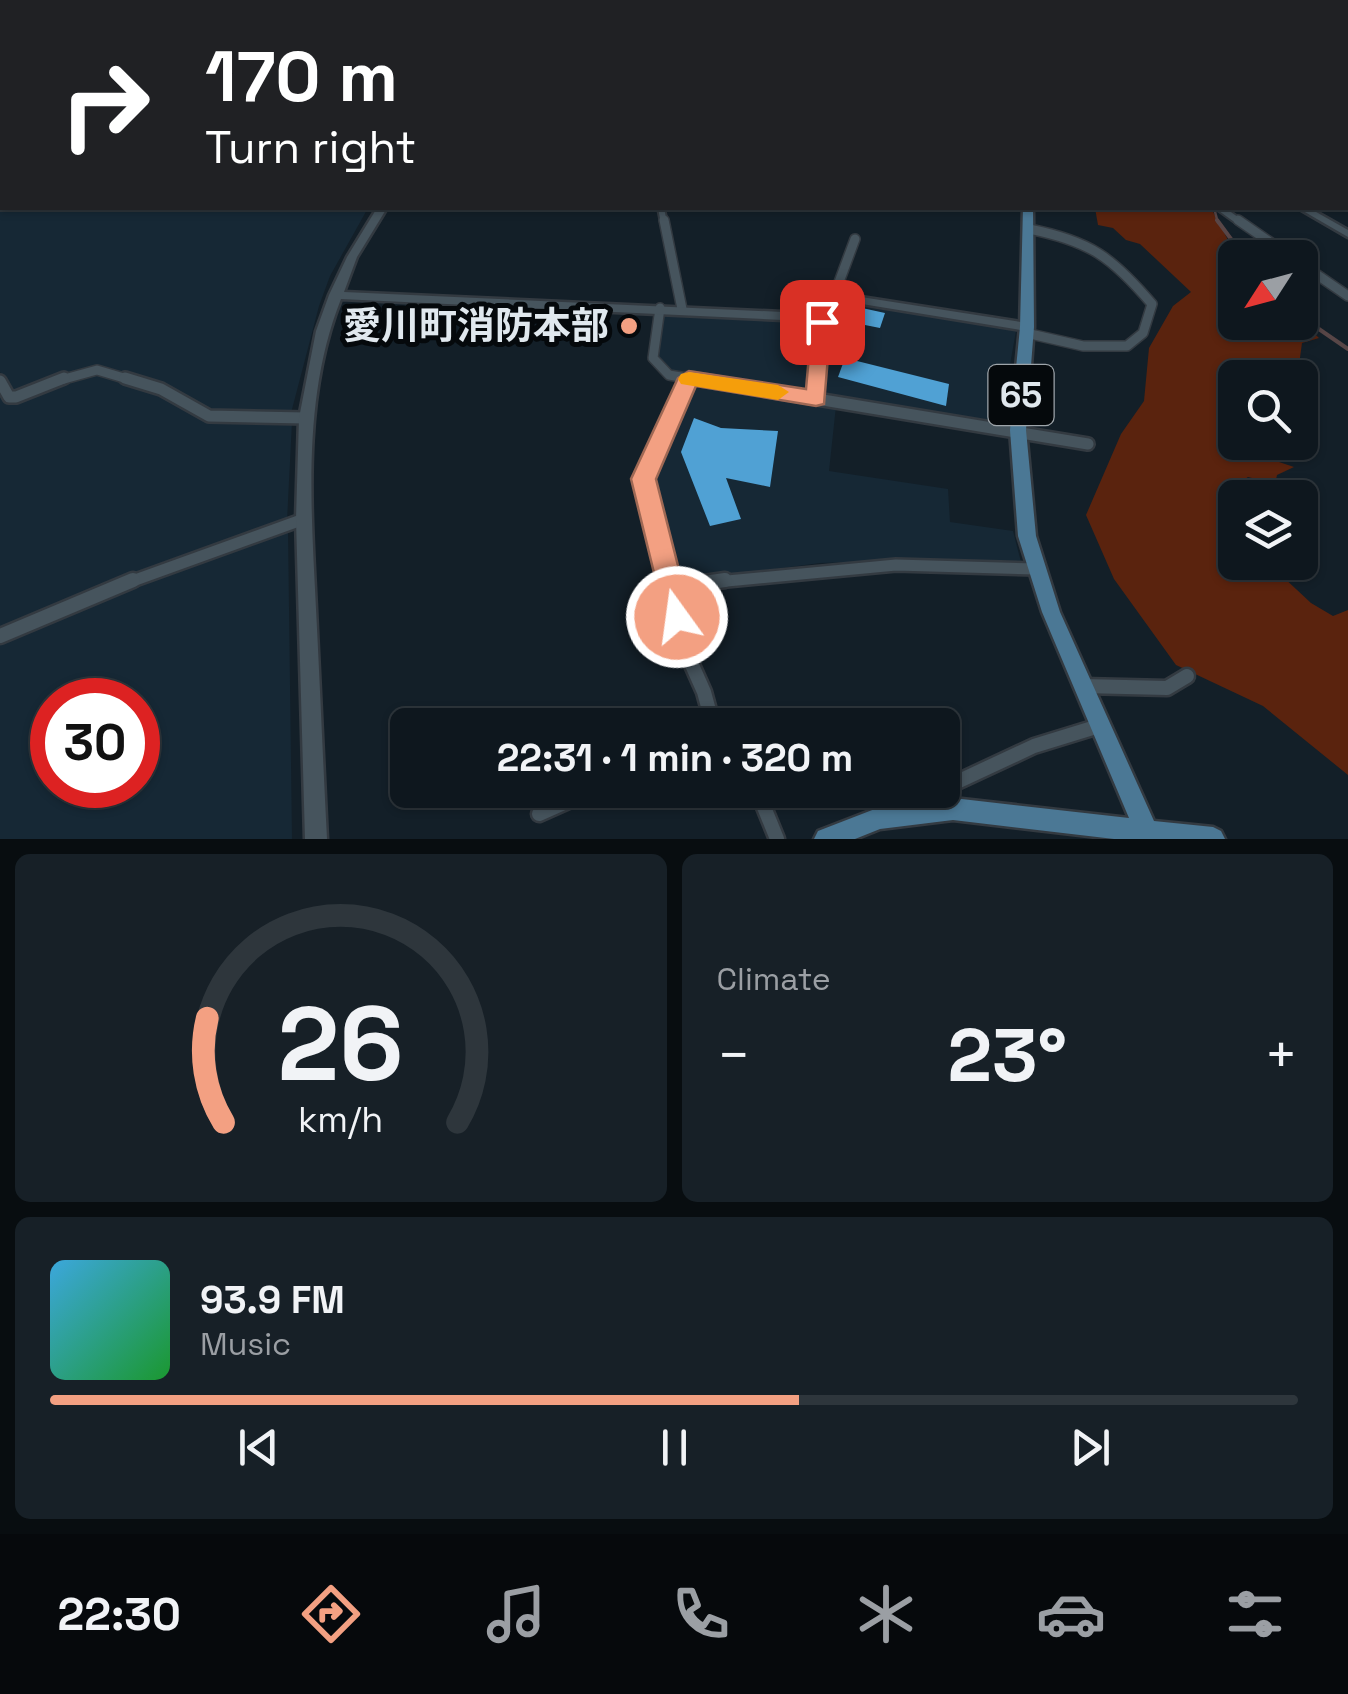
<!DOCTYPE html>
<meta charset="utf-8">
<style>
:root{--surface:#0e171e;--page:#172027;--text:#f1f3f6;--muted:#9b9fa4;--line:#2e363c;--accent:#f3a082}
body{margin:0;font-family:"Space Grotesk","Noto Sans JP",sans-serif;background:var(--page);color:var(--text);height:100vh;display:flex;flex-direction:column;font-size:38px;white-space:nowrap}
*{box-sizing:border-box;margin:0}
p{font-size:32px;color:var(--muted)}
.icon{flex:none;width:55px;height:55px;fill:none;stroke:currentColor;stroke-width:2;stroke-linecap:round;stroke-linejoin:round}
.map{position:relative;height:839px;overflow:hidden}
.side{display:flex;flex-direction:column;gap:15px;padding:15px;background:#080d10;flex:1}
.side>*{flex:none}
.banner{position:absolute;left:0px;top:0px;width:1350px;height:210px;box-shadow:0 2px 8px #0004,0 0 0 2px var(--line);background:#202124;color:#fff;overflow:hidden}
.needle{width:65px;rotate:234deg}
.controls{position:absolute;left:1218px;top:240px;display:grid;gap:20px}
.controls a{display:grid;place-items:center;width:100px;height:100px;border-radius:15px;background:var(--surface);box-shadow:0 2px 8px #0004,0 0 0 2px var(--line);font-size:50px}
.speed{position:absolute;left:30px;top:678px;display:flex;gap:20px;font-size:50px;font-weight:700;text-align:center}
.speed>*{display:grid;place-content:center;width:130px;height:130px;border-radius:50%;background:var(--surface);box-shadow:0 2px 8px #0004,0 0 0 2px var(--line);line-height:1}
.speed .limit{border:15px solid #d22;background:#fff;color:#111}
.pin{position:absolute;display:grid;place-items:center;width:85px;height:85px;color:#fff;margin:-42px;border-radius:20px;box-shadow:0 5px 15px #0006}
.me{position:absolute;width:110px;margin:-55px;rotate:346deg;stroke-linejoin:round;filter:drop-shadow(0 0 8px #0008)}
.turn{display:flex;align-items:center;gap:35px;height:210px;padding:0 40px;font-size:45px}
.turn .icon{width:130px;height:130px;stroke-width:2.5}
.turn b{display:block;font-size:70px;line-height:85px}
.big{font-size:75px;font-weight:700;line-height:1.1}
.side .card{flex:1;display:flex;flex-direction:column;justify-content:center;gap:15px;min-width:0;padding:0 35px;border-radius:15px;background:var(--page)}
.side .dial{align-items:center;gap:0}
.dial svg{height:260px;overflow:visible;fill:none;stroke:var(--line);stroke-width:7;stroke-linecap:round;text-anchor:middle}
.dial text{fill:var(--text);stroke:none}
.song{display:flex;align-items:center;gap:30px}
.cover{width:120px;height:120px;border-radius:15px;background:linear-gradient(135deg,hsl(200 70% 55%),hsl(130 70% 35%))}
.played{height:10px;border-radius:5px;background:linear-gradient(90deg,var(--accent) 60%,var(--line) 60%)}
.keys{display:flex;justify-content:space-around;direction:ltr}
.heat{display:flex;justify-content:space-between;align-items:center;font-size:55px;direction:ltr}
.side .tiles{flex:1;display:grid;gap:15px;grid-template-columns:1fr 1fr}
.card:last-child{grid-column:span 2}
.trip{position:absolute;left:390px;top:708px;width:570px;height:100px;border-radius:15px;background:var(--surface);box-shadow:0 2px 8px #0004,0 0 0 2px var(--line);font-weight:700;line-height:100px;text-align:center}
.tabs{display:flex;height:160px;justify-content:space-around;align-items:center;background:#06090c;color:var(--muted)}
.tabs .icon{width:70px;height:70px}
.tabs .on{color:var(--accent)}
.tabs b{font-size:45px;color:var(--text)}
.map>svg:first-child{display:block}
.built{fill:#162835;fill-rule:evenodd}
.green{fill:#5a230e}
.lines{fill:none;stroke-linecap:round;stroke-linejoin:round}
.stream-far1{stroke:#584647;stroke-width:2.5}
.stream{stroke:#584647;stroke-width:4}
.building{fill:#50a1d4}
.street-far4-casing{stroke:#333a41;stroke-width:8}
.street-far3-casing{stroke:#333a41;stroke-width:10}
.street-far2-casing{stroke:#333a41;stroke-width:12}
.street-far1-casing{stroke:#333a41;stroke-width:16}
.street-casing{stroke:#333a41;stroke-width:19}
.secondary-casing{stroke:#333a41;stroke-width:5}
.primary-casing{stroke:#333a41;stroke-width:5}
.street-far4{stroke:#46545d;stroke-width:5}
.street-far3{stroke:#46545d;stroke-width:6}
.street-far2{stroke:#46545d;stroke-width:9}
.street-far1{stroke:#46545d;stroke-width:11}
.street{stroke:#46545d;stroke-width:14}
.secondary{fill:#46545d;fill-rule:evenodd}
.primary{fill:#4b7895;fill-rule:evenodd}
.route{fill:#f3a082;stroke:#9e6854;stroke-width:2.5}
.slow{fill:#f59e0b}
.poi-dot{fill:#f3a082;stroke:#05090c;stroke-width:4}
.labels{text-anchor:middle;stroke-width:10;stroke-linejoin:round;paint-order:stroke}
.shield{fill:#05090c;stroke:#9ea5aa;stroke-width:2.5}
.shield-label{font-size:35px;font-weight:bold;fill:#e0e8ee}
.poi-label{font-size:38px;font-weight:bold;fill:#e0e8ee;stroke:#05090c;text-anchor:end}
</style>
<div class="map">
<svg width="1348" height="839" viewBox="0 0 1348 839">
<rect width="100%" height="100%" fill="#131f28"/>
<!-- built -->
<g class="built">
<path d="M0 183 2 208H368L330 276 319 306 290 417 214 414 93 368 12 394 0 372Z"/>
<path d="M874 305 1016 331 1006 387 1007 416 1000 421 944 414 818 393 829 316 849 307Z"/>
<path d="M670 312 807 319 818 326 812 389 788 385 786 390 668 371 657 358 661 317Z"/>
<path d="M89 372 159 392 203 418 292 422 287 521 171 559 0 630V391L4 399Z"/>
<path d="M694 383 836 406 829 471 948 489 950 522 1013 531 1021 562 947 559 820 563 677 582 671 578 646 479 690 386Z"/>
<path d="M288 530 292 839H0V639L165 570ZM52 700H138V785H52Z"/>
</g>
<!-- green -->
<path class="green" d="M1095 208H1211L1237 257 1235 322 1300 320 1319 338 1302 343 1299 365 1276 377 1235 378V442L1262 443 1273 460 1294 467 1277 475 1275 484 1248 477 1229 490 1235 499V562L1268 563 1311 603 1333 616 1348 610V775L1263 706 1176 665 1114 579 1086 515 1121 434 1144 401 1149 348 1173 306 1191 292 1140 244 1126 240 1113 228 1098 225Z"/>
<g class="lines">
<!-- stream-far1 -->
<path class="stream-far1" d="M1214 208 1218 223"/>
<!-- stream -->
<g class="stream">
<path d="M1217 220 1245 258"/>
<path d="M1300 316 1348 349"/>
</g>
</g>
<!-- building -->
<g class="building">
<path d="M862 308 885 313 880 328 850 322 854 311Z"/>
<path d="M845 358 949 384 946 406 838 377Z"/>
<path d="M694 418 721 428 778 431 770 487 726 478 741 519 710 526 681 452Z"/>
</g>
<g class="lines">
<!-- street-far4 casing -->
<g class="street-far4-casing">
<g id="street-far4">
<path d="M116 0 134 2"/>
<path d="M357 0 363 2"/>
<path d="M429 0H455"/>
<path d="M769 0 809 2"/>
<path d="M994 1 1012 2"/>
<path d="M96 2 101 0"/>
<path d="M278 2 290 0"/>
</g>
</g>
<!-- street-far3 casing -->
<g class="street-far3-casing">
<g id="street-far3">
<path d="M661 208 664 223"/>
<path d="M1220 208 1241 223"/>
</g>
</g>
<!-- street-far2 casing -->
<g class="street-far2-casing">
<g id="street-far2">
<path d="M664 220 682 309"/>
<path d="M1238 220 1293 258"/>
<path d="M1300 263 1348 296"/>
<path d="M846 302 835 293 855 239"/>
<path d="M660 308 653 358 669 375 705 381"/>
<path d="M1026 333 1083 346H1127L1143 333 1152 304C1112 257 1090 241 1029 229"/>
<path d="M57 381 97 370 134 381"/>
<path d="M817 381 822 322 818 314"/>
</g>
</g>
<!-- street-far1 casing -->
<g class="street-far1-casing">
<g id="street-far1">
<path d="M125 378 161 389 209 416 306 418"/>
<path d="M690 378 1088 444"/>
<path d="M0 381 9 397H16L64 378"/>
<path d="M816 398 818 378"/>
<path d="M127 583 304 519"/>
<path d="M669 583 644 479 689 378"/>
<path d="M706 583 896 565 1035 569"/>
</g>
</g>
<!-- street casing -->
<g class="street-casing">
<g id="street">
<path d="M668 580 684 647 704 692 713 725"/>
<path d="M670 588 725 580"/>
<path d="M0 636 133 580"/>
<path d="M1083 686 1167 688 1187 676"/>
<path d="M942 789 1034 746 1099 726"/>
<path d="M757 790 777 839"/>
<path d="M918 809 940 790"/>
<path d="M539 814 593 790"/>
</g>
</g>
<!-- secondary casing -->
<g class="secondary-casing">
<g id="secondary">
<path d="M483 0H489L488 2H482Z"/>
<path d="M546 0H636L644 2H577Z"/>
<path d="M694 0H700L699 2H693Z"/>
<path d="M1024 0H1031L1032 2H1026Z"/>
<path d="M377 208H387L357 257 344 292 783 312 817 310 861 297 1027 323 1033 327 1027 331 862 304 818 318 783 320 341 299C302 397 311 506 316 609 320 686 323 762 327 839H305L296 519 299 418 316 331 329 295 347 257Z"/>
<path d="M1298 208H1309L1348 230V237Z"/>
</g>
</g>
<!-- primary casing -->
<g class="primary-casing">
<g id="primary">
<path d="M937 0H943L944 2H938Z"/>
<rect x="0" y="59" width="2" height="4"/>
<path d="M1023 208H1033L1034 327 1026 430 1036 536 1060 612 1154 821 1213 827 1221 831 1225 839H1114L953 820 880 829 855 839H814L818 831 880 807 953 798 1129 818 1042 612 1018 536 1010 430 1020 327Z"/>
</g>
</g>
<!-- street-far4 -->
<use href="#street-far4" class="street-far4"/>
<!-- street-far3 -->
<use href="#street-far3" class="street-far3"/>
<!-- street-far2 -->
<use href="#street-far2" class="street-far2"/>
<!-- street-far1 -->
<use href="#street-far1" class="street-far1"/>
<!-- street -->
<use href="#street" class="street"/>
<!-- secondary -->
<use href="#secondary" class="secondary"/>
<!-- primary -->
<use href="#primary" class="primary"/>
</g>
<!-- route -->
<path class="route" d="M822 316 831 322 824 404 816 406 696 386 656 479 691 617 687 626 677 630 667 626 631 479 678 378 689 371 806 389 812 322Z"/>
<!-- slow -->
<path class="slow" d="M689 372 778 385 789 392 778 400 681 384 678 379 681 374Z"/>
<!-- markers -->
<circle class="poi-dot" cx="629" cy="326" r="10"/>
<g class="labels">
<!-- shield labels -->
<rect class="shield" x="988.5" y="365" width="65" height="60" rx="8"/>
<g class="shield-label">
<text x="1021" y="407">65</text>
</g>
<!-- poi labels -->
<g class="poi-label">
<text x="609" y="339">愛川町消防本部</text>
</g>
</g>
</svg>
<div class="controls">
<a><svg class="needle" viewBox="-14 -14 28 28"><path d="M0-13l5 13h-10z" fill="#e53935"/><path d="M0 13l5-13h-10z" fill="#9b9fa4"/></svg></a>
<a><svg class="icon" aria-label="search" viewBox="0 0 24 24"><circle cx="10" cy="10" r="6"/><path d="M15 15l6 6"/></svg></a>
<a><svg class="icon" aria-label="layers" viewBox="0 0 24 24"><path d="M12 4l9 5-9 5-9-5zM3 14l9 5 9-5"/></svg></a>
</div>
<div class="speed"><div class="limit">30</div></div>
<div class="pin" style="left:822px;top:322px;background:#d93025"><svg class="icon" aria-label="arrive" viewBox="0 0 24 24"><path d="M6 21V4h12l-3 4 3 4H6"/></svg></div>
<svg class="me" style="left:677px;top:617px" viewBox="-20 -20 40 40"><circle r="17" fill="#f3a082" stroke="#fff" stroke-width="3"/><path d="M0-11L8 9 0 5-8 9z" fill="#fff"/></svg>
<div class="trip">22:31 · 1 min · 320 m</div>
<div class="banner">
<div class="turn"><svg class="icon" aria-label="right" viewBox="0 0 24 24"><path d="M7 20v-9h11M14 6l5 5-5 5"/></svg><div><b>170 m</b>Turn right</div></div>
</div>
</div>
<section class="side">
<div class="tiles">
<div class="card dial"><svg viewBox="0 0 100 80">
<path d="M14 69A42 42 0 1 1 86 69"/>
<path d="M14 69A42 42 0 0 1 9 37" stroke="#f3a082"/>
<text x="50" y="56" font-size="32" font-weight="700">26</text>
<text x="50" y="72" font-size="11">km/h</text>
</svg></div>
<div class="card"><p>Climate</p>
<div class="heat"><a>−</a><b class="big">23°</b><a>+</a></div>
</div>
<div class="card">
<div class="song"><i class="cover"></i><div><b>93.9 FM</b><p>Music</p></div></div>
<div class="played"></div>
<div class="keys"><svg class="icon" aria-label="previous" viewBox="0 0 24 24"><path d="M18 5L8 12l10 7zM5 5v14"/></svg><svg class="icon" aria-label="pause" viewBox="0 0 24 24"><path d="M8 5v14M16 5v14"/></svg><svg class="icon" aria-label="next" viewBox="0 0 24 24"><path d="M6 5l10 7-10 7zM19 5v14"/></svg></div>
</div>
</div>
</section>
<nav class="tabs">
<b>22:30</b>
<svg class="icon on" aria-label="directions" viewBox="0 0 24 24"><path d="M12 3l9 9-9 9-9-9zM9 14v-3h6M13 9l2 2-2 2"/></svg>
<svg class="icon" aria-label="music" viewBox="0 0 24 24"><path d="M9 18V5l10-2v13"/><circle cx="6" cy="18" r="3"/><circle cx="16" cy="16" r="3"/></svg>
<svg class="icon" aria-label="phone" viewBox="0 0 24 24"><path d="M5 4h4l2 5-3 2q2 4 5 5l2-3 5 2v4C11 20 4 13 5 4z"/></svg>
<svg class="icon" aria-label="climate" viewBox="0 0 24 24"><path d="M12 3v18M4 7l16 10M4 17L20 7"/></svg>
<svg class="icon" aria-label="car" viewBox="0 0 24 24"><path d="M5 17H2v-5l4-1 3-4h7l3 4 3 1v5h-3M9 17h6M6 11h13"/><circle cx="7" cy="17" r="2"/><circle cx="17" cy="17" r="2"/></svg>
<svg class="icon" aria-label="filters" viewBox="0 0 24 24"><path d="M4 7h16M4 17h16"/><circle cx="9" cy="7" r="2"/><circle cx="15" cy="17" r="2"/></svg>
</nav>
